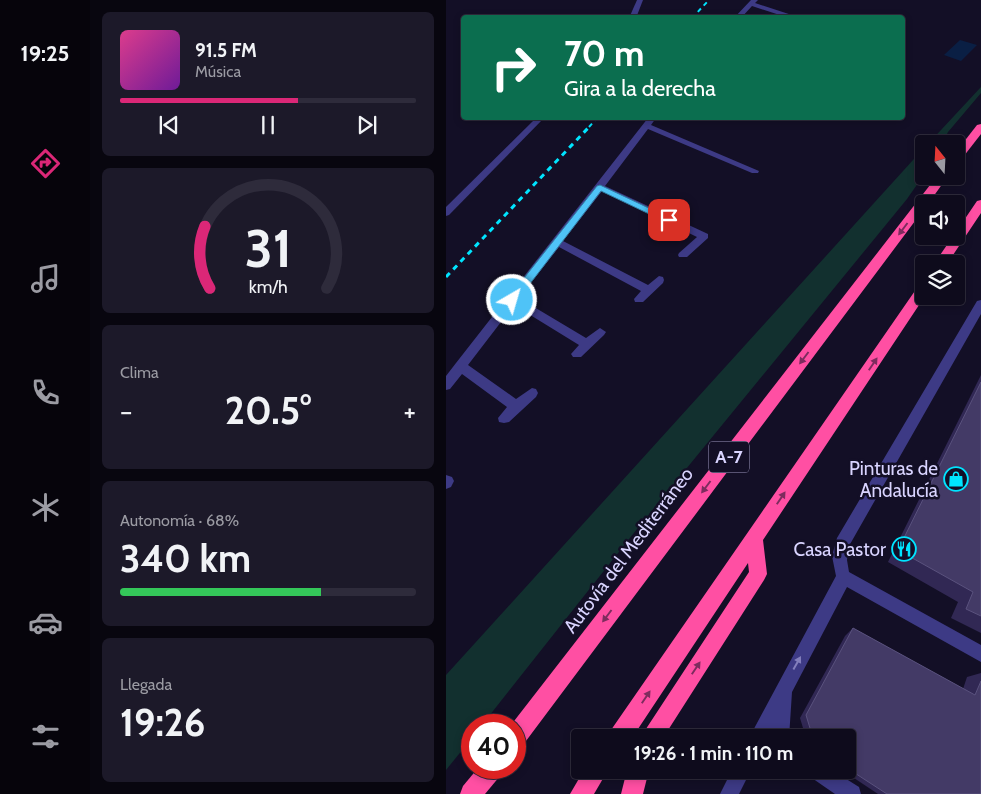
<!DOCTYPE html>
<html lang="es">
<meta charset="utf-8">
<style>
:root{--surface:#0e0b1c;--page:#1c1929;--text:#f1f3f6;--muted:#9b9ba3;--line:#2e2b3b;--accent:#db2777}
body{margin:0;font-family:Cabin,sans-serif;background:var(--page);color:var(--text);height:100vh;display:flex;flex-direction:column;font-size:19px;white-space:nowrap}
*{box-sizing:border-box;margin:0}
p{font-size:16px;color:var(--muted)}
.icon{flex:none;width:28px;height:28px;fill:none;stroke:currentColor;stroke-width:2;stroke-linecap:round;stroke-linejoin:round}
.map{position:relative;flex:1;overflow:hidden}
.sheet{display:flex;flex-direction:column;gap:12px;padding:12px;background:#08060f;width:356px}
.sheet>*{flex:none}
.banner{position:absolute;left:15px;top:15px;width:444px;height:105px;border-radius:5px;box-shadow:0 2px 8px #0003,0 0 0 1px var(--line);background:#0b6e4f;color:#fff;overflow:hidden}
.needle{width:32px;rotate:342deg}
.buttons{position:absolute;left:469px;top:135px;display:grid;gap:10px}
.buttons a{display:grid;place-items:center;width:50px;height:50px;border-radius:5px;background:var(--surface);box-shadow:0 2px 8px #0003,0 0 0 1px var(--line);font-size:25px}
.speed{position:absolute;left:15px;top:714px;display:flex;gap:10px;font-size:25px;font-weight:700;text-align:center}
.speed>*{display:grid;place-content:center;width:65px;height:65px;border-radius:50%;background:var(--surface);box-shadow:0 2px 8px #0003,0 0 0 1px var(--line);line-height:1}
.speed .limit{border:8px solid #d22;background:#fff;color:#111}
.pin{position:absolute;display:grid;place-items:center;width:42px;height:42px;color:#fff;margin:-21px;border-radius:10px;box-shadow:0 2px 8px #0006}
.me{position:absolute;width:55px;margin:-28px;rotate:38deg;stroke-linejoin:round;filter:drop-shadow(0 0 4px #0008)}
.turn{display:flex;align-items:center;gap:18px;height:105px;padding:0 20px;font-size:22px}
.turn .icon{width:65px;height:65px;stroke-width:2.5}
.turn b{display:block;font-size:35px;line-height:42px}
.big{font-size:38px;font-weight:700;line-height:1.1}
.sheet .tile{flex:1;display:flex;flex-direction:column;justify-content:center;gap:8px;min-width:0;padding:0 18px;border-radius:8px;background:var(--page)}
.sheet .dial{align-items:center;gap:0}
.dial svg{height:130px;overflow:visible;fill:none;stroke:var(--line);stroke-width:7;stroke-linecap:round;text-anchor:middle}
.dial text{fill:var(--text);stroke:none}
.song{display:flex;align-items:center;gap:15px}
.cover{width:60px;height:60px;border-radius:8px;background:linear-gradient(135deg,hsl(330 70% 55%),hsl(280 70% 35%))}
.played{height:5px;border-radius:2px;background:linear-gradient(90deg,var(--accent) 60%,var(--line) 60%)}
.keys{display:flex;justify-content:space-around;direction:ltr}
.heat{display:flex;justify-content:space-between;align-items:center;font-size:28px;direction:ltr}
.charge{height:8px;border-radius:4px;background:linear-gradient(90deg,#34c759 68%,var(--line) 0)}
.trip{position:absolute;left:125px;top:729px;width:285px;height:50px;border-radius:5px;background:var(--surface);box-shadow:0 2px 8px #0003,0 0 0 1px var(--line);font-weight:700;line-height:50px;text-align:center}
main{display:flex;flex:1;min-height:0}
.menu{display:flex;flex-direction:column;width:90px;justify-content:space-around;align-items:center;background:#06040b;color:var(--muted)}
.menu .icon{width:35px;height:35px}
.menu .selected{color:var(--accent)}
.menu b{font-size:22px;color:var(--text)}
.map>svg:first-child{display:block}
.green{fill:#12302f}
.water{fill:#0a1f44}
.lines{fill:none;stroke-linecap:round;stroke-linejoin:round}
.minor{fill:#3d3a85;fill-rule:evenodd}
.highway{fill:#ff4fa3;fill-rule:evenodd}
.rail-far1{stroke:#00e5ff;stroke-width:2;stroke-dasharray:4.5 4;stroke-linecap:butt}
.rail{stroke:#00e5ff;stroke-width:3;stroke-dasharray:5.5 5;stroke-linecap:butt}
.wall{fill:#312854}
.building{fill:#433a66;stroke:#5a527e}
.oneway{fill:#7d2c5e}
.oneway2{fill:#837fbc}
.route{fill:#4fc3f7;stroke:#337fa1}
.labels{text-anchor:middle;stroke-width:5;stroke-linejoin:round;paint-order:stroke}
.shield{fill:#130f26;stroke:#9e99be;stroke-width:1}
.shield-label{font-size:18px;font-weight:bold;fill:#d9d4ff}
.poi-label{font-size:19px;fill:#d9d4ff;stroke:#130f26;text-anchor:end}
.street-label{font-size:19px;fill:#d9d4ff;stroke:#130f26}
</style>
<main>
<nav class="menu">
<b>19:25</b>
<svg class="icon selected" aria-label="directions" viewBox="0 0 24 24"><path d="M12 3l9 9-9 9-9-9zM9 14v-3h6M13 9l2 2-2 2"/></svg>
<svg class="icon" aria-label="music" viewBox="0 0 24 24"><path d="M9 18V5l10-2v13"/><circle cx="6" cy="18" r="3"/><circle cx="16" cy="16" r="3"/></svg>
<svg class="icon" aria-label="phone" viewBox="0 0 24 24"><path d="M5 4h4l2 5-3 2q2 4 5 5l2-3 5 2v4C11 20 4 13 5 4z"/></svg>
<svg class="icon" aria-label="climate" viewBox="0 0 24 24"><path d="M12 3v18M4 7l16 10M4 17L20 7"/></svg>
<svg class="icon" aria-label="car" viewBox="0 0 24 24"><path d="M5 17H2v-5l4-1 3-4h7l3 4 3 1v5h-3M9 17h6M6 11h13"/><circle cx="7" cy="17" r="2"/><circle cx="17" cy="17" r="2"/></svg>
<svg class="icon" aria-label="filters" viewBox="0 0 24 24"><path d="M4 7h16M4 17h16"/><circle cx="9" cy="7" r="2"/><circle cx="15" cy="17" r="2"/></svg>
</nav>
<section class="sheet">
<div class="tile">
<div class="song"><i class="cover"></i><div><b>91.5 FM</b><p>Música</p></div></div>
<div class="played"></div>
<div class="keys"><svg class="icon" aria-label="previous" viewBox="0 0 24 24"><path d="M18 5L8 12l10 7zM5 5v14"/></svg><svg class="icon" aria-label="pause" viewBox="0 0 24 24"><path d="M8 5v14M16 5v14"/></svg><svg class="icon" aria-label="next" viewBox="0 0 24 24"><path d="M6 5l10 7-10 7zM19 5v14"/></svg></div>
</div>
<div class="tile dial"><svg viewBox="0 0 100 80">
<path d="M14 69A42 42 0 1 1 86 69"/>
<path d="M14 69A42 42 0 0 1 11 31" stroke="#db2777"/>
<text x="50" y="56" font-size="32" font-weight="700">31</text>
<text x="50" y="72" font-size="11">km/h</text>
</svg></div>
<div class="tile"><p>Clima</p>
<div class="heat"><a>−</a><b class="big">20.5°</b><a>+</a></div>
</div>
<div class="tile"><p>Autonomía · 68%</p><b class="big">340 km</b><div class="charge"></div></div>
<div class="tile"><p>Llegada</p><b class="big">19:26</b></div>
</section>
<div class="map">
<svg width="535" height="794" viewBox="0 0 535 794">
<rect width="100%" height="100%" fill="#130f26"/>
<!-- green -->
<g class="green">
<path d="M535 87V93L502 132 496 144H482Z"/>
<path d="M477 149V176L461 199 191 529 36 725H26V738L0 770V675Z"/>
</g>
<!-- water -->
<path class="water" d="M514 40 531 45 515 61 498 55Z"/>
<g class="lines">
<!-- minor -->
<g class="minor">
<path d="M191 0H197L190 18H183Z"/>
<path d="M305 0H312L309 3 355 18H343L306 6 295 18H288Z"/>
<path d="M90 118H98L3 215 0 216V207Z"/>
<path d="M202 118H210L205 125 313 171 312 173H306L202 129 159 186 262 234V238L241 257H233L232 255 233 253 251 237 156 191 117 241 202 285 213 276 217 277 218 280 217 283 197 302H189L188 299 195 291 113 247 73 298 140 338 154 328 160 332 158 335 135 357H127L125 354 133 345 68 305 22 365 70 399 86 388 90 389 92 393 90 397 63 422 58 423 53 422 52 418 61 407 16 374 4 389 0 390V376L10 363Z"/>
<path d="M535 300V314L403 546 401 560 403 572 535 645V662L401 587 346 692 343 738H325L326 730 322 738H303L390 576 386 556 391 538 531 301Z"/>
<path d="M0 475 6 477 8 481 5 487 0 489Z"/>
<path d="M286 770H305L293 794H274Z"/>
<path d="M360 770H386L413 787 415 794H389L363 776Z"/>
</g>
<!-- highway -->
<g class="highway">
<path d="M535 124V134L514 161 510 162V152L531 125Z"/>
<path d="M491 176H502L482 204H478V209L77 745 69 748V725H65Z"/>
<path d="M535 200V213L501 264H488L507 236H510V232L531 201Z"/>
<path d="M478 284V296H479L317 540 321 574 318 580 217 738H194L303 572 302 563 186 738H163L165 730 473 285Z"/>
<path d="M32 768H57L54 776 39 794H14L17 786Z"/>
<path d="M138 770H162L148 794H124Z"/>
<path d="M181 770H203L197 794H175Z"/>
</g>
<!-- rail-far1 -->
<g class="rail-far1">
<path d="M246 18 263 0"/>
<path d="M143 127 151 118"/>
</g>
<!-- rail -->
<path class="rail" d="M0 277 144 126"/>
</g>
<!-- wall -->
<g class="wall">
<path d="M535 375V633L505 618 512 602 442 562Z"/>
<path d="M407 628 517 689 521 677 535 673V794H432L396 770H401V738H360L354 718 399 636Z"/>
</g>
<!-- building -->
<g class="building">
<path d="M535 382V616L520 609 527 592 452 550Z"/>
<path d="M407 628 529 695 535 681V794H441L401 768V738H367L360 715Z"/>
</g>
<!-- one-way arrows -->
<defs><path id="oneway-solid" d="M-6-.8H1V-3.2L6.5 0L1 3.2V.8H-6Z" transform="scale(1.25)"/></defs>
<g class="oneway">
<use href="#oneway-solid" transform="translate(457 229) rotate(127)"/>
<use href="#oneway-solid" transform="translate(358 358) rotate(127)"/>
<use href="#oneway-solid" transform="translate(427 364) rotate(-56)"/>
<use href="#oneway-solid" transform="translate(260 487) rotate(127)"/>
<use href="#oneway-solid" transform="translate(335 498) rotate(-56)"/>
<use href="#oneway-solid" transform="translate(161 616) rotate(127)"/>
<use href="#oneway-solid" transform="translate(250 668) rotate(-56)"/>
<use href="#oneway-solid" transform="translate(200 697) rotate(-56)"/>
</g>
<use class="oneway2" href="#oneway-solid" transform="translate(351 663) rotate(-61)"/>
<!-- route -->
<path class="route" d="M154 185 228 220 226 222H220L155 191 70 302H63V297L151 186Z"/>
<!-- icons -->
<defs>
<g id="shop-ring" transform="scale(1.25)"><circle r="9.5" fill="#130f26" stroke="#00e5ff" stroke-width="1.5"/><path d="M-5-2.5h2.3a2.7 3.5 0 0 1 5.4 0H5L5.5 6h-11ZM-1.5-2.5h3a1.5 2.3 0 0 0-3 0Z" fill="#00e5ff"/></g>
<g id="restaurant-ring" transform="scale(1.25)"><circle r="9.5" fill="#130f26" stroke="#00e5ff" stroke-width="1.5"/><path d="M-5-6h1v4h1v-4h1v4h1v-4h1v5L-1.5 .5V6h-2V.5L-5-1ZM5-6V6H3V1.5H1.5Q1.5-4 5-6Z" fill="#00e5ff"/></g>
</defs>
<g fill-rule="evenodd">
<use href="#shop-ring" x="510" y="479"/>
<use href="#restaurant-ring" x="458" y="549"/>
</g>
<g class="labels">
<!-- shield labels -->
<rect class="shield" x="263" y="441.5" width="40" height="31" rx="4"/>
<g class="shield-label">
<text x="283" y="463">A-7</text>
</g>
<!-- poi labels -->
<g class="poi-label">
<text x="492" y="475">Pinturas de<tspan x="492" dy="22">Andalucía</tspan></text>
<text x="440" y="556">Casa Pastor</text>
</g>
<!-- street labels -->
<g class="street-label">
<text transform="translate(182 550) rotate(-53)" y="7">Autovía del Mediterráneo</text>
</g>
</g>
</svg>
<div class="buttons">
<a><svg class="needle" viewBox="-14 -14 28 28"><path d="M0-13l5 13h-10z" fill="#e53935"/><path d="M0 13l5-13h-10z" fill="#9b9ba3"/></svg></a>
<a><svg class="icon" aria-label="sound" viewBox="0 0 24 24"><path d="M4 9h4l5-4v14l-5-4H4zM17 9q2 3 0 6"/></svg></a>
<a><svg class="icon" aria-label="layers" viewBox="0 0 24 24"><path d="M12 4l9 5-9 5-9-5zM3 14l9 5 9-5"/></svg></a>
</div>
<div class="speed"><div class="limit">40</div></div>
<div class="pin" style="left:223px;top:220px;background:#d93025"><svg class="icon" aria-label="arrive" viewBox="0 0 24 24"><path d="M6 21V4h12l-3 4 3 4H6"/></svg></div>
<svg class="me" style="left:66px;top:300px" viewBox="-20 -20 40 40"><circle r="17" fill="#4fc3f7" stroke="#fff" stroke-width="3"/><path d="M0-11L8 9 0 5-8 9z" fill="#fff"/></svg>
<div class="trip">19:26 · 1 min · 110 m</div>
<div class="banner">
<div class="turn"><svg class="icon" aria-label="right" viewBox="0 0 24 24"><path d="M7 20v-9h11M14 6l5 5-5 5"/></svg><div><b>70 m</b>Gira a la derecha</div></div>
</div>
</div>
</main>
